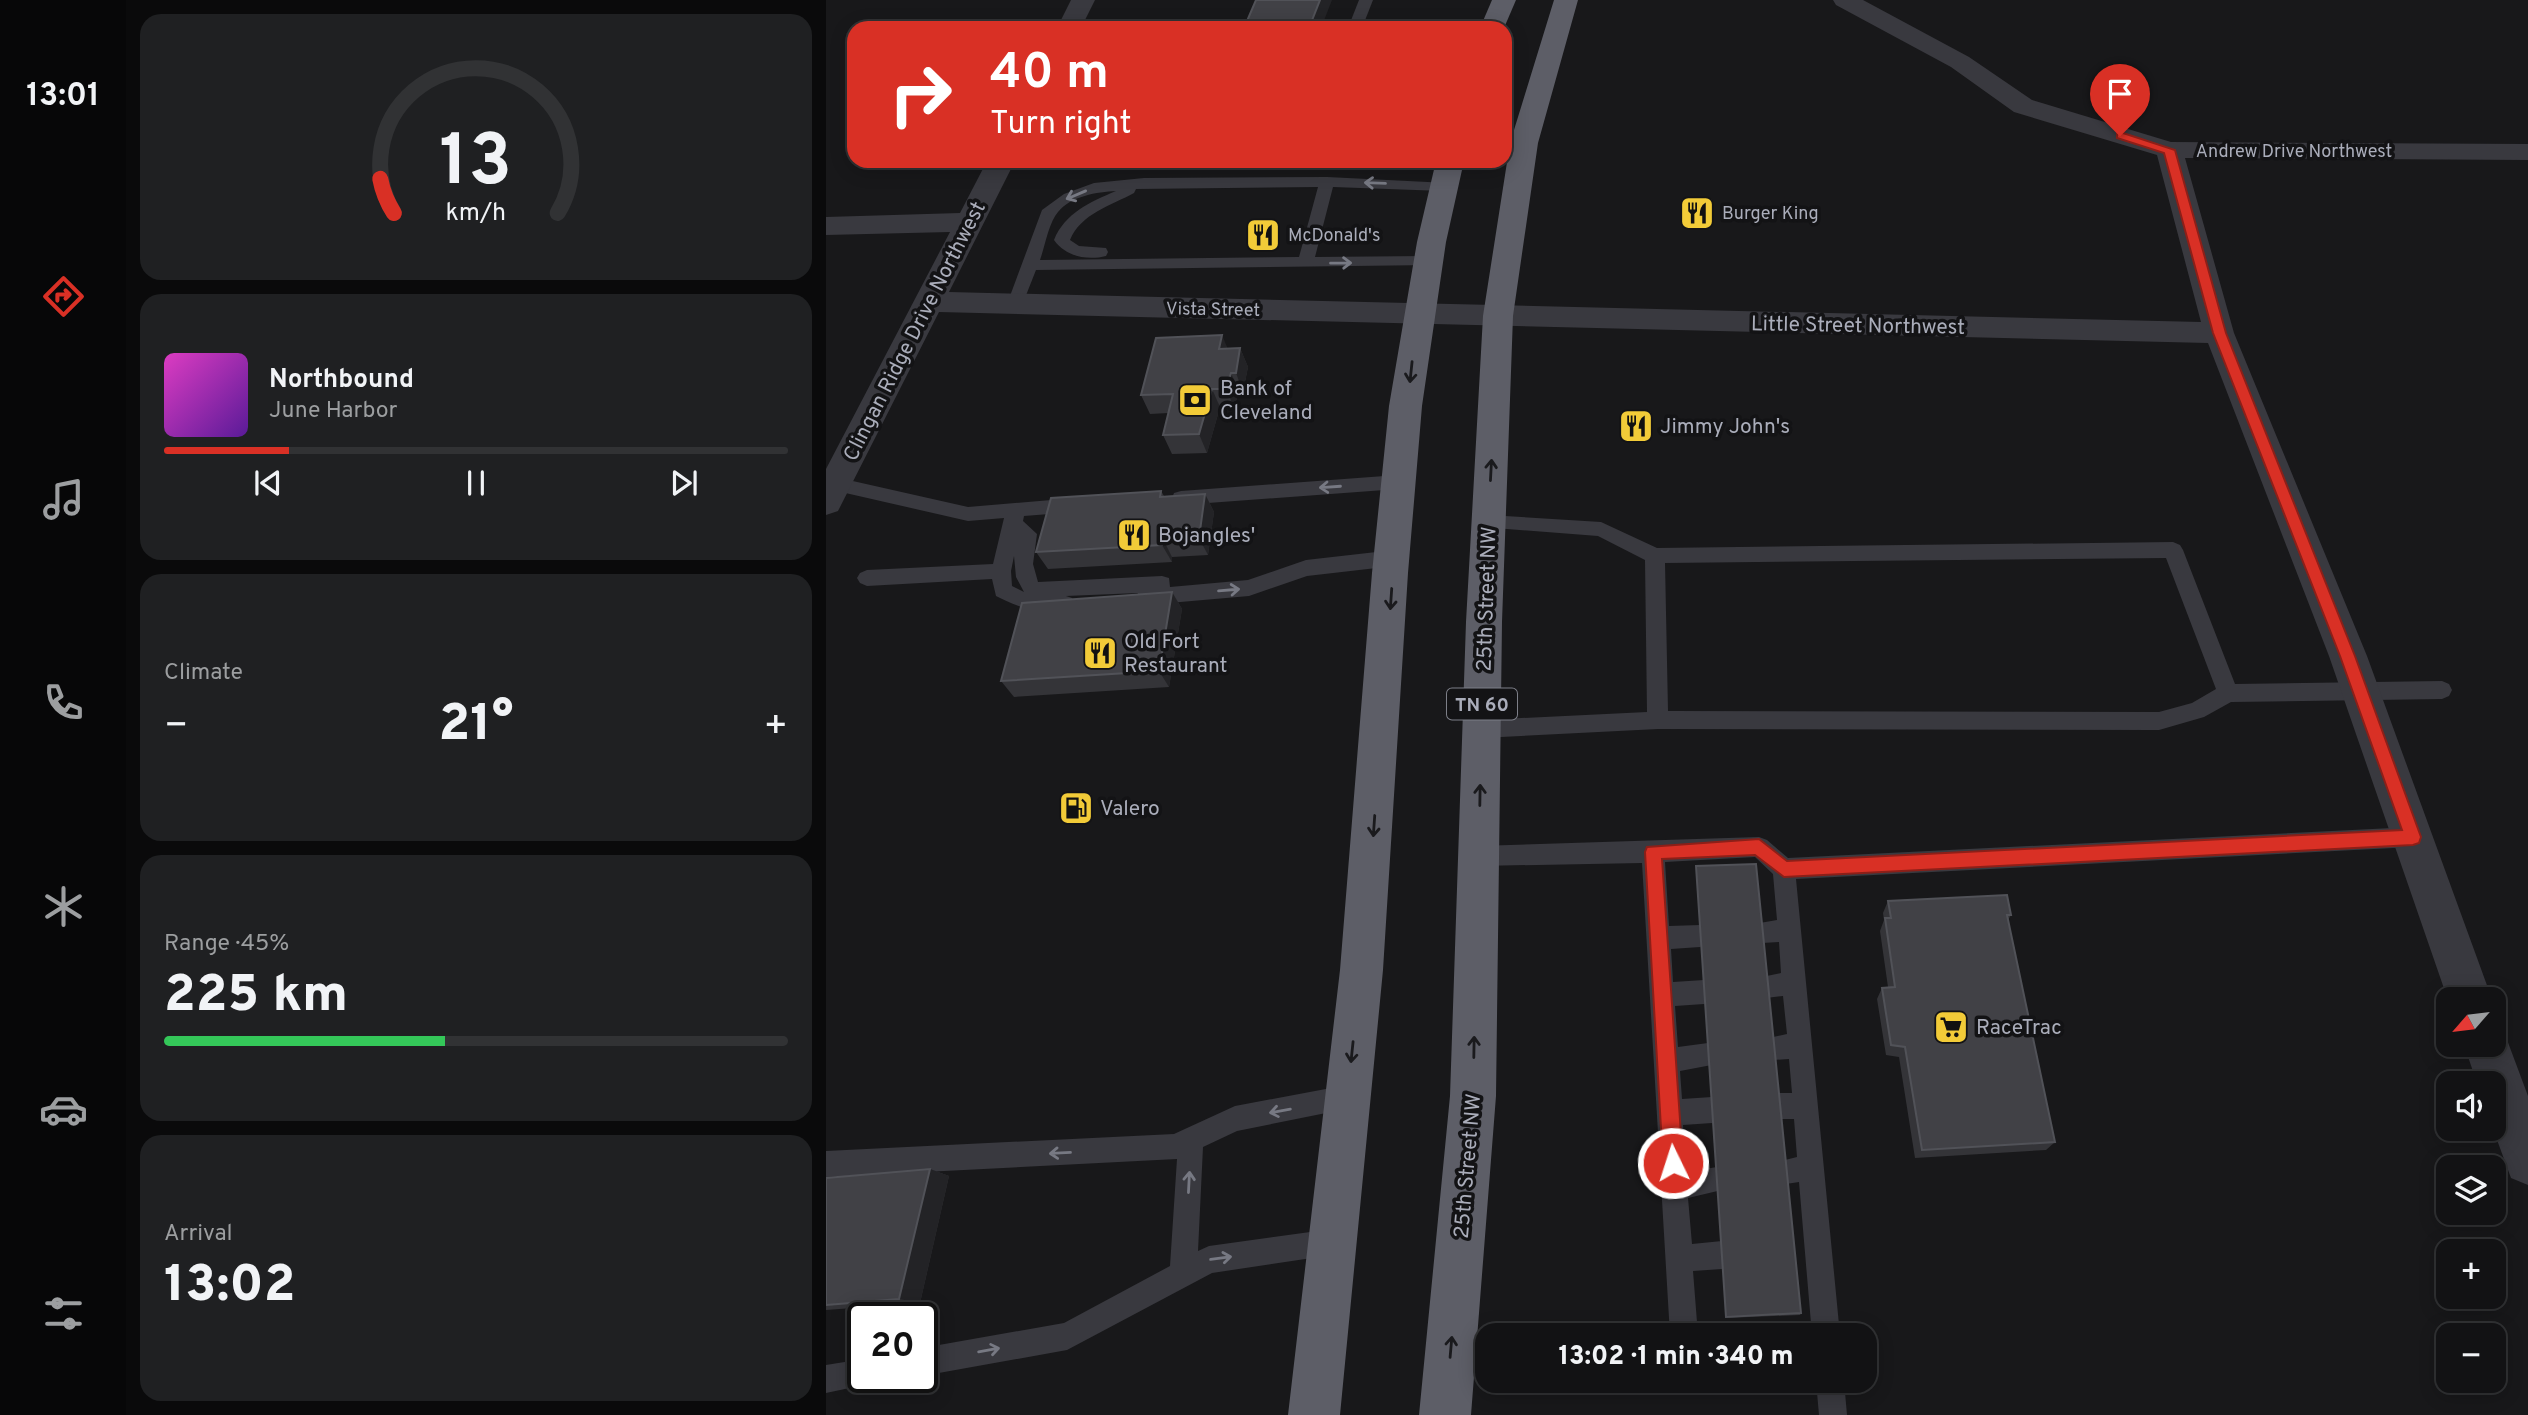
<!DOCTYPE html>
<meta charset="utf-8">
<style>
:root{--surface:#121214;--page:#1f2022;--text:#f1f3f6;--muted:#9c9ea0;--line:#313234;--accent:#d93025}
body{margin:0;font-family:Overpass,sans-serif;background:var(--page);color:var(--text);height:100vh;display:flex;flex-direction:column;font-size:26px;white-space:nowrap}
*{box-sizing:border-box;margin:0}
p{font-size:23px;color:var(--muted)}
.icon{flex:none;width:38px;height:38px;fill:none;stroke:currentColor;stroke-width:2;stroke-linecap:round;stroke-linejoin:round}
.map{position:relative;flex:1;overflow:hidden}
.side{display:flex;flex-direction:column;gap:14px;padding:14px;background:#0a0a0b;width:700px}
.side>*{flex:none}
.hud{position:absolute;left:21px;top:21px;width:665px;height:147px;border-radius:21px;box-shadow:0 4px 18px #0003,0 0 0 2px var(--line);background:#d93025;color:#fff;overflow:hidden}
.needle{width:46px;rotate:242deg}
.tools{position:absolute;left:1610px;top:987px;display:grid;gap:14px}
.tools a{display:grid;place-items:center;width:70px;height:70px;border-radius:14px;background:var(--surface);box-shadow:0 4px 18px #0003,0 0 0 2px var(--line);font-size:35px}
.speed{position:absolute;left:21px;top:1302px;display:flex;gap:14px;font-size:35px;font-weight:700;text-align:center}
.speed>*{display:grid;place-content:center;width:91px;height:91px;border-radius:50%;background:var(--surface);box-shadow:0 4px 18px #0003,0 0 0 2px var(--line);line-height:1}
.speed .limit{border:4px solid #111;border-radius:10px;background:#fff;color:#111}
.pin{position:absolute;display:grid;place-items:center;width:60px;height:60px;color:#fff;margin:-72px -30px;border-radius:50% 50% 50% 0;rotate:-45deg;box-shadow:0 0 7px #0007}
.pin .icon{rotate:45deg}
.me{position:absolute;width:77px;margin:-38px;rotate:356deg;stroke-linejoin:round;filter:drop-shadow(0 0 5px #0008)}
.turn{display:flex;align-items:center;gap:24px;height:147px;padding:0 28px;font-size:32px}
.turn .icon{width:91px;height:91px;stroke-width:2.5}
.turn b{display:block;font-size:49px;line-height:60px}
.big{font-size:52px;font-weight:800;line-height:1.1}
.side .widget{flex:1;display:flex;flex-direction:column;justify-content:center;gap:10px;min-width:0;padding:0 24px;border-radius:21px;background:var(--page)}
.side .dial{align-items:center;gap:0}
.dial svg{height:182px;overflow:visible;fill:none;stroke:var(--line);stroke-width:7;stroke-linecap:round;text-anchor:middle}
.dial text{fill:var(--text);stroke:none}
.song{display:flex;align-items:center;gap:21px}
.cover{width:84px;height:84px;border-radius:10px;background:linear-gradient(135deg,hsl(310 70% 55%),hsl(270 70% 35%))}
.played{height:7px;border-radius:4px;background:linear-gradient(90deg,var(--accent) 20%,var(--line) 20%)}
.keys{display:flex;justify-content:space-around;direction:ltr}
.heat{display:flex;justify-content:space-between;align-items:center;font-size:38px;direction:ltr}
.charge{height:10px;border-radius:5px;background:linear-gradient(90deg,#34c759 45%,var(--line) 0)}
.trip{position:absolute;left:649px;top:1323px;width:402px;height:70px;border-radius:21px;background:var(--surface);box-shadow:0 4px 18px #0003,0 0 0 2px var(--line);font-weight:800;line-height:70px;text-align:center}
main{display:flex;flex:1;min-height:0}
.tab-bar{display:flex;flex-direction:column;width:126px;justify-content:space-around;align-items:center;background:#070708;color:var(--muted)}
.tab-bar .icon{width:49px;height:49px}
.tab-bar .selected{color:var(--accent)}
.tab-bar b{font-size:32px;color:var(--text)}
.map>svg:first-child{display:block}
.lines{fill:none;stroke-linecap:round;stroke-linejoin:round}
.service{fill:#39393f;fill-rule:evenodd}
.minor{fill:#39393f;fill-rule:evenodd}
.trunk{fill:#5d5e67;fill-rule:evenodd}
.wall{fill:#343438}
.shaded-wall{fill:#232326}
.building{fill:#414146;stroke:#515258;stroke-width:2}
.oneway{stroke:#777983}
.oneway2{stroke:#1a1a1d}
.route{fill:#d93025;stroke:#8d1f18;stroke-width:2}
.labels{text-anchor:middle;stroke-width:7;stroke-linejoin:round;paint-order:stroke}
.far-street-label{font-size:18px;fill:#aaadba;stroke:#131315}
.far-poi-label{font-size:18px;fill:#aaadba;stroke:#131315;text-anchor:start}
.shield{fill:#131315;stroke:#7d7f88;stroke-width:2}
.shield-label{font-size:19px;font-weight:bold;fill:#aaadba}
.street-label{font-size:21px;fill:#aaadba;stroke:#131315}
.poi-label{font-size:21px;fill:#aaadba;stroke:#131315;text-anchor:start}
</style>
<main>
<nav class="tab-bar">
<b>13:01</b>
<svg class="icon selected" aria-label="directions" viewBox="0 0 24 24"><path d="M12 3l9 9-9 9-9-9zM9 14v-3h6M13 9l2 2-2 2"/></svg>
<svg class="icon" aria-label="music" viewBox="0 0 24 24"><path d="M9 18V5l10-2v13"/><circle cx="6" cy="18" r="3"/><circle cx="16" cy="16" r="3"/></svg>
<svg class="icon" aria-label="phone" viewBox="0 0 24 24"><path d="M5 4h4l2 5-3 2q2 4 5 5l2-3 5 2v4C11 20 4 13 5 4z"/></svg>
<svg class="icon" aria-label="climate" viewBox="0 0 24 24"><path d="M12 3v18M4 7l16 10M4 17L20 7"/></svg>
<svg class="icon" aria-label="car" viewBox="0 0 24 24"><path d="M5 17H2v-5l4-1 3-4h7l3 4 3 1v5h-3M9 17h6M6 11h13"/><circle cx="7" cy="17" r="2"/><circle cx="17" cy="17" r="2"/></svg>
<svg class="icon" aria-label="filters" viewBox="0 0 24 24"><path d="M4 7h16M4 17h16"/><circle cx="9" cy="7" r="2"/><circle cx="15" cy="17" r="2"/></svg>
</nav>
<section class="side">
<div class="widget dial"><svg viewBox="0 0 100 80">
<path d="M14 69A42 42 0 1 1 86 69"/>
<path d="M14 69A42 42 0 0 1 8 54" stroke="#d93025"/>
<text x="50" y="56" font-size="32" font-weight="700">13</text>
<text x="50" y="72" font-size="11">km/h</text>
</svg></div>
<div class="widget">
<div class="song"><i class="cover"></i><div><b>Northbound</b><p>June Harbor</p></div></div>
<div class="played"></div>
<div class="keys"><svg class="icon" aria-label="previous" viewBox="0 0 24 24"><path d="M18 5L8 12l10 7zM5 5v14"/></svg><svg class="icon" aria-label="pause" viewBox="0 0 24 24"><path d="M8 5v14M16 5v14"/></svg><svg class="icon" aria-label="next" viewBox="0 0 24 24"><path d="M6 5l10 7-10 7zM19 5v14"/></svg></div>
</div>
<div class="widget"><p>Climate</p>
<div class="heat"><a>−</a><b class="big">21°</b><a>+</a></div>
</div>
<div class="widget"><p>Range · 45%</p><b class="big">225 km</b><div class="charge"></div></div>
<div class="widget"><p>Arrival</p><b class="big">13:02</b></div>
</section>
<div class="map">
<svg width="1702" height="1415" viewBox="0 0 1702 1415">
<rect width="100%" height="100%" fill="#18181a"/>
<g class="lines">
<!-- service -->
<g class="service">
<path d="M533 0H547L536 28H522Z"/>
<path d="M501 177 622 183 625 186 617 191 507 187 489 257 601 256 607 257 609 261 607 265 210 270 195 308 189 310 181 304 216 210 238 194 268 183 318 178ZM492 187 473 257 214 260C219 246 223 222 232 212 245 196 271 192 290 191 264 202 239 213 228 240 239 256 261 261 280 256L282 252 280 248 253 246 244 240C254 214 286 205 308 193L310 189Z"/>
<path d="M572 475 579 477 581 482 579 487 572 489 355 505 348 503 346 498 348 493 355 491Z"/>
<path d="M9 477 142 507 249 498 256 500 258 505 256 510 249 512 198 516 197 521 211 534 207 564 212 582 336 576 343 578 344 587 422 580 480 560 568 550 575 553 578 558 575 563 568 566 481 576 423 596 320 605 313 603 310 597 312 593 240 596 246 598 249 604 246 610C222 618 191 607 170 596L166 579 41 586 34 583 31 578 34 573 41 570 167 564 178 518 142 521 2 489 0 484 2 479ZM188 556 190 577 198 592 186 586 185 571Z"/>
<path d="M662 515 775 522 831 548 1347 542 1354 545 1357 550 1409 684 1616 681 1623 684 1626 690 1623 696 1616 699 1405 702 1378 717 1333 730 832 729 655 738 647 735 644 729 647 723 655 720 821 712 819 560 772 536 655 527 653 522 655 517ZM1340 558 1390 689 1366 703 1333 712 842 711 839 563Z"/>
<path d="M1587 827 1595 830 1598 837 1595 844 1587 847 970 879 1014 1335H986L973 1182 960 1184 951 1180 947 1171 951 1162 971 1157 968 1119H953L944 1115 940 1106 944 1097 953 1093H966L963 1059 947 1060 938 1057 935 1048 938 1039 961 1034 957 996 940 998 931 994 928 986 931 978 955 973 953 942 936 943 928 940 924 932 928 924 951 920 947 874 929 857 839 862 843 926 874 925 882 928 886 936 882 944 874 947 845 949 847 982 878 980 887 984 890 992 887 1000 878 1004 849 1006 852 1047 882 1043 891 1046 894 1055 891 1064 854 1071 856 1099 886 1097 895 1101 899 1110 895 1119 886 1123 857 1125 861 1172 891 1167 900 1171 904 1180 900 1189 862 1198 866 1244 896 1241 906 1245 910 1255 906 1265 896 1269 867 1271 872 1335H844L816 863 652 866 644 863 641 856 644 849 652 846 933 837 941 840 962 858Z"/>
<path d="M521 1085 530 1089 534 1098 530 1107 411 1131 377 1147 372 1251 383 1246 506 1229 515 1233 519 1242 515 1251 506 1255 386 1273 241 1350 96 1376V1348L238 1323 344 1266 351 1159 0 1177V1151L348 1134 409 1106Z"/>
<path d="M37 1359V1377H49L47 1383 0 1393V1365Z"/>
<path d="M990 1381H1018L1021 1415H993Z"/>
</g>
<!-- minor -->
<g class="minor">
<path d="M245 0H269L255 28H231Z"/>
<path d="M1007 0H1037L1143 57 1206 100 1345 142 1702 144V160L1359 158 1408 333 1541 656 1666 999 1622 1000 1503 656 1382 343 113 312 12 511 0 515V469L124 232 0 235V217L134 213 161 161H189L123 292 1375 322 1331 155 1188 112 1125 67 1010 5Z"/>
<path d="M1668 1025 1677 1029 1702 1096V1185L1685 1178 1667 1129 1668 1083H1651L1638 1045H1668Z"/>
</g>
<!-- trunk -->
<g class="trunk">
<path d="M666 0H690L678 28H654Z"/>
<path d="M728 0H752L712 143 687 316 676 622 670 1096 645 1415H593L624 1096 640 622 657 316 684 143Z"/>
<path d="M610 161H638L620 242 596 406 582 573 557 970 514 1415H462L514 970 546 573 563 406 591 242Z"/>
</g>
</g>
<!-- wall -->
<g class="wall">
<path d="M401 348H414L422 367 417 392H413L408 407H394L381 453 346 454 337 435 342 413 324 414 315 395Z"/>
<path d="M335 491 338 496 379 494 388 512 382 555 346 557V562L222 569 210 552Z"/>
<path d="M346 592 356 609 343 687 188 697 175 681Z"/>
<path d="M870 871 975 1313 974 1315 900 1318Z"/>
<path d="M1062 901 1185 915 1182 920 1229 1142 1220 1150 1089 1158 1073 1057 1060 1055 1051 999 1056 988 1062 987 1054 931 1058 920 1057 913Z"/>
<path d="M104 1169 123 1176 94 1303 0 1310V1178Z"/>
</g>
<!-- shaded-wall -->
<g class="shaded-wall">
<path d="M494 0H506L495 28H483Z"/>
<path d="M396 335 404 354 393 349Z"/>
<path d="M414 348 422 367 417 392 410 373Z"/>
<path d="M405 373 413 392 408 407 400 389Z"/>
<path d="M386 389 394 407 381 453 373 434Z"/>
<path d="M379 494 388 512 382 555 373 538Z"/>
<path d="M337 539 346 557V562L336 545Z"/>
<path d="M346 592 356 609 343 687 333 671Z"/>
<path d="M104 1169 123 1176 94 1303 73 1299Z"/>
</g>
<!-- building -->
<g class="building">
<path d="M430 0H494L483 28H418Z"/>
<path d="M396 335 393 349 414 348 410 373H405L400 389H386L373 434 337 435 347 394 315 395 330 338Z"/>
<path d="M335 491 334 497 379 494 373 538 337 539 336 545 210 552 225 498Z"/>
<path d="M346 592 333 671 175 681 196 603Z"/>
<path d="M930 864 975 1313 900 1317 870 866Z"/>
<path d="M1181 895 1185 915H1181L1229 1142 1096 1150 1079 1047 1065 1045 1056 988 1069 987 1059 918H1065L1062 901Z"/>
<path d="M104 1169 73 1299 0 1305V1178Z"/>
</g>
<!-- one-way arrows -->
<defs><path id="oneway-shaft" d="M-6 0H5M1.5-3L5.5 0L1.5 3" fill="none" stroke-width="1.6" stroke-linecap="round" stroke-linejoin="round" transform="scale(1.75)"/></defs>
<g class="oneway">
<use href="#oneway-shaft" transform="translate(549 183) rotate(-178)"/>
<use href="#oneway-shaft" transform="translate(250 195) rotate(157)"/>
<use href="#oneway-shaft" transform="translate(515 263) rotate(-1)"/>
<use href="#oneway-shaft" transform="translate(504 487) rotate(176)"/>
<use href="#oneway-shaft" transform="translate(403 590) rotate(-5)"/>
<use href="#oneway-shaft" transform="translate(454 1111) rotate(170)"/>
<use href="#oneway-shaft" transform="translate(234 1153) rotate(177)"/>
<use href="#oneway-shaft" transform="translate(363 1182) rotate(-87)"/>
<use href="#oneway-shaft" transform="translate(395 1258) rotate(-8)"/>
<use href="#oneway-shaft" transform="translate(163 1350) rotate(-10)"/>
</g>
<g class="oneway2">
<use href="#oneway-shaft" transform="translate(585 372) rotate(96)"/>
<use href="#oneway-shaft" transform="translate(665 470) rotate(-87)"/>
<use href="#oneway-shaft" transform="translate(565 599) rotate(94)"/>
<use href="#oneway-shaft" transform="translate(654 795) rotate(-89)"/>
<use href="#oneway-shaft" transform="translate(548 826) rotate(94)"/>
<use href="#oneway-shaft" transform="translate(648 1047) rotate(-89)"/>
<use href="#oneway-shaft" transform="translate(526 1052) rotate(96)"/>
<use href="#oneway-shaft" transform="translate(625 1347) rotate(-85)"/>
</g>
<!-- route -->
<path class="route" d="M1294 132 1349 150 1400 333 1529 656 1595 837 1593 843 1587 845 958 877 929 855 836 859 857 1163 854 1169 847 1172 840 1169 837 1163 819 852 821 847 933 839 961 861 1576 830 1514 656 1387 333 1338 153 1291 138V133Z"/>
<!-- icons -->
<defs>
<g id="restaurant-square" transform="scale(1.75)"><rect x="-9" y="-9" width="18" height="18" rx="4" fill="#f2cb38" stroke="#131315"/><path d="M-5-6h1v4h1v-4h1v4h1v-4h1v5L-1.5 .5V6h-2V.5L-5-1ZM5-6V6H3V1.5H1.5Q1.5-4 5-6Z" fill="#111"/></g>
<g id="bank-square" transform="scale(1.75)"><rect x="-9" y="-9" width="18" height="18" rx="4" fill="#f2cb38" stroke="#131315"/><path d="M-6-4H6V4H-6ZM0-2.3a2.3 2.3 0 1 0 0 4.6a2.3 2.3 0 1 0 0-4.6Z" fill="#111"/></g>
<g id="fuel-square" transform="scale(1.75)"><rect x="-9" y="-9" width="18" height="18" rx="4" fill="#f2cb38" stroke="#131315"/><path d="M-5.5-6h7V0h2V4h1.3V-2.5L3-4.5l.8-.8L6-3V5H2.5V1h-1V6h-7ZM-4.2-4.7v3.2H.2V-4.7Z" fill="#111"/></g>
<g id="supermarket-square" transform="scale(1.75)"><rect x="-9" y="-9" width="18" height="18" rx="4" fill="#f2cb38" stroke="#131315"/><path d="M-6-5.5h2.5l.6 2H6L4.5 2H-2.5L-4.4-4H-6ZM-1.5 3.2a1.3 1.3 0 1 0 .1 0ZM3 3.2a1.3 1.3 0 1 0 .1 0Z" fill="#111"/></g>
</defs>
<g fill-rule="evenodd">
<use href="#restaurant-square" x="871" y="213"/>
<use href="#restaurant-square" x="437" y="235"/>
<use href="#bank-square" x="369" y="400"/>
<use href="#restaurant-square" x="810" y="426"/>
<use href="#restaurant-square" x="308" y="535"/>
<use href="#restaurant-square" x="274" y="653"/>
<use href="#fuel-square" x="250" y="808"/>
<use href="#supermarket-square" x="1125" y="1027"/>
</g>
<g class="labels">
<!-- far-street labels -->
<g class="far-street-label">
<text x="1468" y="157">Andrew Drive Northwest</text>
<text transform="translate(387 309) rotate(1)" y="6">Vista Street</text>
</g>
<!-- far-poi labels -->
<g class="far-poi-label">
<text x="896" y="219">Burger King</text>
<text x="462" y="241">McDonald's</text>
</g>
<!-- shield labels -->
<rect class="shield" x="621" y="688.5" width="70" height="31" rx="5"/>
<g class="shield-label">
<text x="656" y="711">TN 60</text>
</g>
<!-- street labels -->
<g class="street-label">
<text transform="translate(1032 325) rotate(1)" y="7">Little Street Northwest</text>
<text transform="translate(88 331) rotate(-63)" y="7">Clingan Ridge Drive Northwest</text>
<text transform="translate(660 599) rotate(-88)" y="7">25th Street NW</text>
<text transform="translate(641 1166) rotate(-85)" y="7">25th Street NW</text>
</g>
<!-- poi labels -->
<g class="poi-label">
<text x="394" y="395">Bank of<tspan x="394" dy="24">Cleveland</tspan></text>
<text x="834" y="433">Jimmy John's</text>
<text x="332" y="542">Bojangles'</text>
<text x="298" y="648">Old Fort<tspan x="298" dy="24">Restaurant</tspan></text>
<text x="274" y="815">Valero</text>
<text x="1150" y="1034">RaceTrac</text>
</g>
</g>
</svg>
<div class="tools">
<a><svg class="needle" viewBox="-14 -14 28 28"><path d="M0-13l5 13h-10z" fill="#e53935"/><path d="M0 13l5-13h-10z" fill="#9c9ea0"/></svg></a>
<a><svg class="icon" aria-label="sound" viewBox="0 0 24 24"><path d="M4 9h4l5-4v14l-5-4H4zM17 9q2 3 0 6"/></svg></a>
<a><svg class="icon" aria-label="layers" viewBox="0 0 24 24"><path d="M12 4l9 5-9 5-9-5zM3 14l9 5 9-5"/></svg></a>
<a>+</a>
<a>−</a>
</div>
<div class="speed"><div class="limit">20</div></div>
<div class="pin" style="left:1294px;top:136px;background:#d93025"><svg class="icon" aria-label="arrive" viewBox="0 0 24 24"><path d="M6 21V4h12l-3 4 3 4H6"/></svg></div>
<svg class="me" style="left:847px;top:1163px" viewBox="-20 -20 40 40"><circle r="17" fill="#d93025" stroke="#fff" stroke-width="3"/><path d="M0-11L8 9 0 5-8 9z" fill="#fff"/></svg>
<div class="trip">13:02 · 1 min · 340 m</div>
<div class="hud">
<div class="turn"><svg class="icon" aria-label="right" viewBox="0 0 24 24"><path d="M7 20v-9h11M14 6l5 5-5 5"/></svg><div><b>40 m</b>Turn right</div></div>
</div>
</div>
</main>
